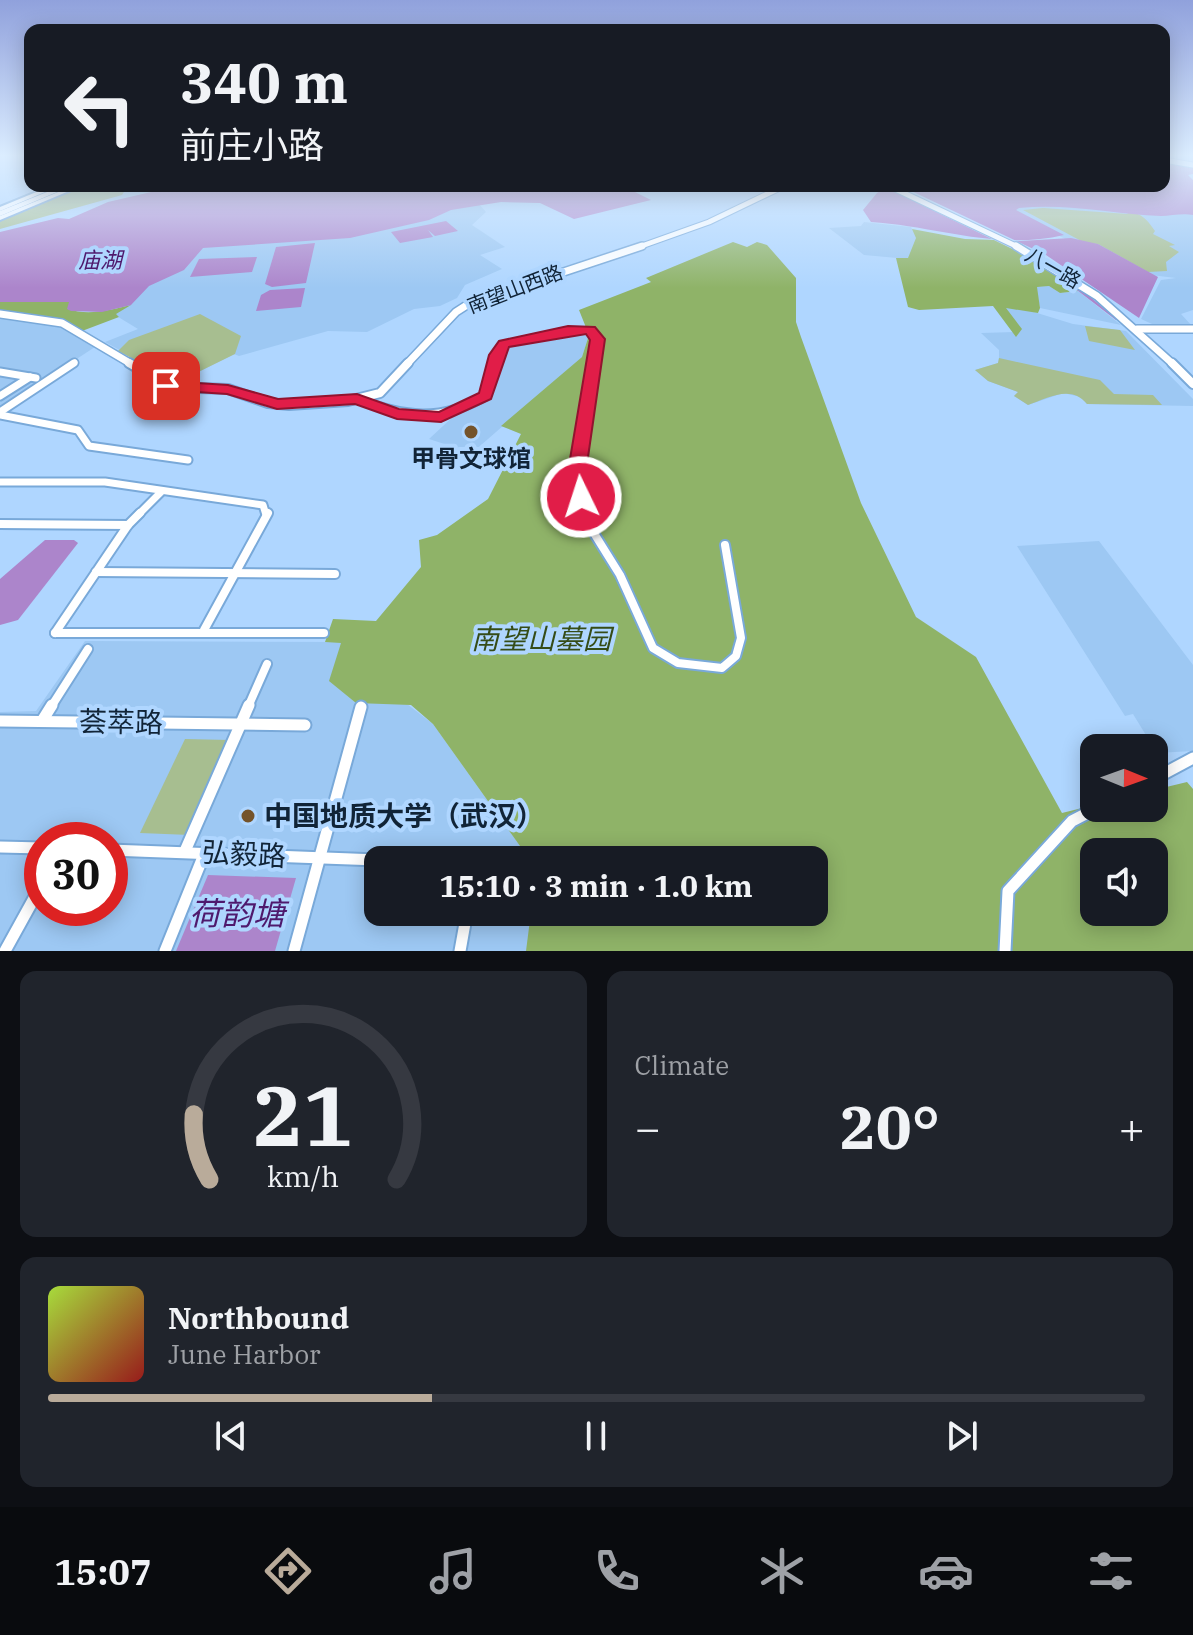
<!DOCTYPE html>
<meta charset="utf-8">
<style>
:root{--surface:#171b24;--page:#20242c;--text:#f1f3f6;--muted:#9ea1a6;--line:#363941;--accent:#b9ab9a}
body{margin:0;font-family:"IBM Plex Serif","Noto Sans SC",serif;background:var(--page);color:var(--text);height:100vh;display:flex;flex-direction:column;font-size:30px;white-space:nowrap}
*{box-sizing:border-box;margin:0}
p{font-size:26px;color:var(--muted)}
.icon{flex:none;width:44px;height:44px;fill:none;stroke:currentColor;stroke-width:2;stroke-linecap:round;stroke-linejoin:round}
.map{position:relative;height:951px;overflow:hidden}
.panel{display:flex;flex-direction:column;gap:20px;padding:20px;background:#0d0f14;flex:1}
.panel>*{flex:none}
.guide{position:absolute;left:24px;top:24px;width:1146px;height:168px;border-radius:16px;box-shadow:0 4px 20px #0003;background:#171b24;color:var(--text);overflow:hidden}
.needle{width:52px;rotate:91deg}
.tools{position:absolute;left:1080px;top:734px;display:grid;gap:16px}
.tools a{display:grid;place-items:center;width:88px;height:88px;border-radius:16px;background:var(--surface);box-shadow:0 4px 20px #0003;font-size:40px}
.speed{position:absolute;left:24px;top:822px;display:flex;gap:16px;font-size:40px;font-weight:700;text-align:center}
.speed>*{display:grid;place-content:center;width:104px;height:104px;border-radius:50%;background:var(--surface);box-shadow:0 4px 20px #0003;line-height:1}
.speed .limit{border:12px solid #d22;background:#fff;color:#111}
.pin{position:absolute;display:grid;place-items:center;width:68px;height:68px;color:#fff;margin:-34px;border-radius:16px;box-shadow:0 4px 12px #0006}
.me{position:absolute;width:88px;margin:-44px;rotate:356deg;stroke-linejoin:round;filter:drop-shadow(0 0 6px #0008)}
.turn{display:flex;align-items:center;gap:28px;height:168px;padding:0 24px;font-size:36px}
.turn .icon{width:104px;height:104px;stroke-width:2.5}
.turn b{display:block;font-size:56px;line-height:68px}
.big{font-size:60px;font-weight:700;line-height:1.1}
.panel .tile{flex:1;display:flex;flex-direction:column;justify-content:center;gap:12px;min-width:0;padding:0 28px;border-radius:16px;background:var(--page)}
.panel .dial{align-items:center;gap:0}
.dial svg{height:208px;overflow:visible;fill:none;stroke:var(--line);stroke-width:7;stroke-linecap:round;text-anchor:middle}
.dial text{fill:var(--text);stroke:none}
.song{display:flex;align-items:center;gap:24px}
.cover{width:96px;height:96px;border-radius:12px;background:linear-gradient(135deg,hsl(80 70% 55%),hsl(0 70% 35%))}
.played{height:8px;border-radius:4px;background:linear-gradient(90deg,var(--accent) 35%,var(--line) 35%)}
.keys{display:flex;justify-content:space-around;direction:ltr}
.heat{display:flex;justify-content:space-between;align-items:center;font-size:44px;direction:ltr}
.panel .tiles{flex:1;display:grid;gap:20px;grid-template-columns:1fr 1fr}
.tile:last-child{grid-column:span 2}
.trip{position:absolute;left:364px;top:846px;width:464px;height:80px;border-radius:16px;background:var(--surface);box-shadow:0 4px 20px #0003;font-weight:700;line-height:80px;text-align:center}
.tabs{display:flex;height:128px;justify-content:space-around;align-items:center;background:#090b0e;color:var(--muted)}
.tabs .icon{width:56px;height:56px}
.tabs .selected{color:var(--accent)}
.tabs b{font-size:36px;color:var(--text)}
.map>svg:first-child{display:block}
.built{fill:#9dc8f3;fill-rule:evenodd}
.green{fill:#a7be90}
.forest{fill:#8fb368;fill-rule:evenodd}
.water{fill:#ac85cb}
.pier{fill:#afd6ff}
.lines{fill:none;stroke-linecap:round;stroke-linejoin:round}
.street-far3-casing{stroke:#79a9d9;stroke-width:8}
.street-far2-casing{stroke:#79a9d9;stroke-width:11}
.street-far1-casing{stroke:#79a9d9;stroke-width:12}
.street-casing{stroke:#79a9d9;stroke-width:15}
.secondary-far2-casing{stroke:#79a9d9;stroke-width:7}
.secondary-far1-casing{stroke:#79a9d9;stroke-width:10}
.secondary-casing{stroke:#79a9d9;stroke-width:12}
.primary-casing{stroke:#79a9d9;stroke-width:4}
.highway-casing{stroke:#79a9d9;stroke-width:4}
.street-far3{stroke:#fff;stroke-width:5}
.street-far2{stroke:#fff;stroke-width:7}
.street-far1{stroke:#fff;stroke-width:8}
.street{stroke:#fff;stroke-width:11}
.secondary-far2{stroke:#fff;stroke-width:5}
.secondary-far1{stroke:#fff;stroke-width:7}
.secondary{stroke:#fff;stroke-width:8}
.primary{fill:#fff;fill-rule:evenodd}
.highway{fill:#fff;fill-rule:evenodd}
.route{fill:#e11d48;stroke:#92132f;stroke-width:2}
.poi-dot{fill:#74532a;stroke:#afd6ff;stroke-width:3}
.labels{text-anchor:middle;stroke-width:8;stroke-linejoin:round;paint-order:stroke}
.far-street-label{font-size:20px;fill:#112437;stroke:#afd6ff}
.far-water-label{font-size:22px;font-style:italic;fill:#4e196d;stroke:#afd6ff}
.poi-label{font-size:24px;font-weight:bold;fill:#112437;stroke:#afd6ff}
.near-park-label{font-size:28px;font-style:italic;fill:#354c17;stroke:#afd6ff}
.near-street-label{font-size:28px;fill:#112437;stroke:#afd6ff}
.near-poi-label{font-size:28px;font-weight:bold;fill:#112437;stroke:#afd6ff;text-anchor:start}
.near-water-label{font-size:32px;font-style:italic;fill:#4e196d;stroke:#afd6ff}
</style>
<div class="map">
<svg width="1193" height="951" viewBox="0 0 1193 951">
<rect width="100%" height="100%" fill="#afd6ff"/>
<!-- built -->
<g class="built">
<path d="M1024 201 1193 208V310L1181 314 1193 327 1161 328 1141 319 1161 280 1176 278 1134 273 1009 211Z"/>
<path d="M478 203 486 212 472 225 505 247 480 255 502 269 465 285 457 298 440 306 414 309 367 332 328 331 239 356 234 354 178 382 105 342 138 329 115 315 121 301 195 249Z"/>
<path d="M864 222 911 227 917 238 908 259 864 255 829 228 861 226Z"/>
<path d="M1049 286 1060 293 1078 291 1121 325 1040 308 1036 287Z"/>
<path d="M993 305H1011L1073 324 1126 331 1193 399V406L1087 404 1081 397 1063 393 1028 405 1014 396 1018 392 988 381 975 370 998 363 999 358V350L981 333 1015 332Z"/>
<path d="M0 316 61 325 98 345 0 409Z"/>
<path d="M573 330 589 335 582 357 472 453 429 439 457 413 473 408 491 393 500 351 504 345Z"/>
<path d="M1099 541 1193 665V751L1157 753 1133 714 1125 716 1017 546Z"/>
<path d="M85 641 341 642 407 704 433 724 530 860H378V912H536L535 951H0V712L36 711ZM42 840H110V908H42Z"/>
</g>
<!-- green -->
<g class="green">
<path d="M82 186 126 189 122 195 0 229V219Z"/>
<path d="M1043 208 1128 214 1126 212C1141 211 1148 221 1155 231L1153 234 1175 245 1169 246 1179 252 1166 262 1167 271 1148 272 1098 244 1085 243 1023 210Z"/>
<path d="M200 314 241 336 235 354 178 382 118 351 129 340Z"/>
<path d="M1085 326 1120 330 1135 350 1089 341Z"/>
<path d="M999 358 1100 380 1114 394 1153 395 1162 405 1087 404C1071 384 1048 398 1028 405L1014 396 1018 392 988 381 975 370 998 363Z"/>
<path d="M185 739 230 740 190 835 140 833Z"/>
</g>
<!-- forest -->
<g class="forest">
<path d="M912 229 965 239 997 240 1043 264 1078 291 1060 293 1049 286 1037 287 1040 308 1038 313 1006 308 1022 329 1016 337 993 306 919 310 908 307 896 258H908L916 238Z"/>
<path d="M733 242 747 247 757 242 767 245 796 278V322L801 337 861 503 916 617 976 657 1062 813 1094 805 1154 808V790L1187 782 1193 789V951H526L531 912H814V860H530L433 724 411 705 356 703 329 681 341 643 325 642 333 619 376 621 421 567 419 540 437 535 488 499 521 434 501 426 582 357 589 335 579 310 651 282 646 278ZM1094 852H1154V912H1094Z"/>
<path d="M0 302H70L68 309C88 316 111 310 131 305L116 314 119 317 82 331 65 322 0 312Z"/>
</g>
<!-- water -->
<g class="water">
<path d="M1164 161 1193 167V174L1188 175 1193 180V215C1183 213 1170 216 1161 216 1114 214 1067 203 1019 208L1016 210 1064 235C996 251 937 226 871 222L863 210 877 193 889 186H1164Z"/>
<path d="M177 186H629L625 187 651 200 574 219 540 203 501 202 451 210 429 220 350 238 203 248 184 270 149 286 131 305 102 312 71 311 67 309 69 302H0V232L58 218 69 219 108 202Z"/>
<path d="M446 221 458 231 435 236 428 230 433 237 400 243 391 232Z"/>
<path d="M1071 238 1098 244 1158 277 1139 318 1116 320 1043 264 1001 242Z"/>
<path d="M315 243 306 283 272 287 265 284 276 247Z"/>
<path d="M257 257 252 272 190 277 199 259Z"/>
<path d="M305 288 301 307 256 311 261 295 270 290Z"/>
<path d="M45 540H74L78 543 18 620 0 625V579Z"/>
<path d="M208 875 296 878 275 951H176Z"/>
</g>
<!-- pier -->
<path class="pier" d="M883 186H901L1046 255 1142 320 1121 323 1081 289 1039 262Z"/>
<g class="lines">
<!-- street-far3 casing -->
<g class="street-far3-casing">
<g id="street-far3">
<path d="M71 365 75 362"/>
<path d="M494 365 504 344 568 330H593L597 339 595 365"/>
</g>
</g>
<!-- street-far2 casing -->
<g class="street-far2-casing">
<g id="street-far2">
<path d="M0 372 36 378"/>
<path d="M0 396 30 377"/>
<path d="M357 399C404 417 441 422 486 396L494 363"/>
<path d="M0 412 74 363"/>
<path d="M0 415 78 430 89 446 188 460"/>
<path d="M0 482H105L263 505 266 515"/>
<path d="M138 515 161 492"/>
<path d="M586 515 577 471 595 363"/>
</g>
</g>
<!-- street-far1 casing -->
<g class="street-far1-casing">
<g id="street-far1">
<path d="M585 513 587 522 620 575 653 648 678 663 722 668 736 656 741 638 725 545"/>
<path d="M0 524 128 525"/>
<path d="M96 572 335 574"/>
<path d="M204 630 268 513"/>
<path d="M55 633H324"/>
<path d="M55 633 128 525 140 513"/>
<path d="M51 707 88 649"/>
<path d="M248 707 267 664"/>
</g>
</g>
<!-- street casing -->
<g class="street-casing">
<g id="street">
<path d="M0 721 305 725"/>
<path d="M42 721 52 705"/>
<path d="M1154 779 1193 758"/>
<path d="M0 847 42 848"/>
<path d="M110 850 378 860"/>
<path d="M185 851 249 705"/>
<path d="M5 951 42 884"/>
<path d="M165 951 205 852"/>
<path d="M294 951 361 707"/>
<path d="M460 951 467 912"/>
<path d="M1005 951 1008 891 1072 821 1097 808"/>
</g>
</g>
<!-- secondary-far2 casing -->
<g class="secondary-far2-casing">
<g id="secondary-far2">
<path d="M1164 160 1193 165"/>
<path d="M889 186 1020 248"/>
<path d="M636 248 709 222 784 186"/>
</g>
</g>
<!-- secondary-far1 casing -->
<g class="secondary-far1-casing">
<g id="secondary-far1">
<path d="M1016 246 1097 296 1174 365"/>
<path d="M0 314 62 323 133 365"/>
<path d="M1137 329H1193"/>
<path d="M406 365 456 312 470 303 642 246"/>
</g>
</g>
<!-- secondary casing -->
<g class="secondary-casing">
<g id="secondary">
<path d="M129 363 170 387 228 389 268 403 289 405 348 401 380 393 408 363"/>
<path d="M1172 363 1193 384"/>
</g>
</g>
<!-- primary casing -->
<g class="primary-casing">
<g id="primary">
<path d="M51 186H59L0 211V207Z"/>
<path d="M73 186H81L0 220V216Z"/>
</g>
</g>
<!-- highway casing -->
<g class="highway-casing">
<path id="highway" d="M62 186H71L0 216V211Z"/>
</g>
<!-- street-far3 -->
<use href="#street-far3" class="street-far3"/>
<!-- street-far2 -->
<use href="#street-far2" class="street-far2"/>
<!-- street-far1 -->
<use href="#street-far1" class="street-far1"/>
<!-- street -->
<use href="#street" class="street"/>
<!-- secondary-far2 -->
<use href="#secondary-far2" class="secondary-far2"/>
<!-- secondary-far1 -->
<use href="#secondary-far1" class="secondary-far1"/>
<!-- secondary -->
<use href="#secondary" class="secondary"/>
<!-- primary -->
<use href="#primary" class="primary"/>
<!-- highway -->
<use href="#highway" class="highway"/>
</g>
<!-- sky -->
<linearGradient id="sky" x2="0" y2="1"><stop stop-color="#90a1dc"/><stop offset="0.54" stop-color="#dbedff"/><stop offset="1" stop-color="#dbedff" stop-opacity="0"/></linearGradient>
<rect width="1193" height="288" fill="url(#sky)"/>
<!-- route -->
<path class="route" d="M568 326 595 327 605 339 586 471 591 497 581 503 572 497 568 471 590 340 586 334 509 347 491 399 441 422 397 419 355 404 277 409 227 394 166 390 158 386 166 381 228 385 278 399 357 394 399 409 439 412 479 393 489 355 499 341Z"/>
<!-- markers -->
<g class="poi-dot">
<circle cx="471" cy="432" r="8"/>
<circle cx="248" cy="816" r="8"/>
</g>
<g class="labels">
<!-- far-street labels -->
<g class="far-street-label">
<text transform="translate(1053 268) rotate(30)" y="7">八一路</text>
<text transform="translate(515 289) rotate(-21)" y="7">南望山西路</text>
</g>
<!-- far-water labels -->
<g class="far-water-label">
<text x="100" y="268">庙湖</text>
</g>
<!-- poi labels -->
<g class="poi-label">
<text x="471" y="467">甲骨文球馆</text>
</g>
<!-- near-park labels -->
<g class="near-park-label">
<text x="541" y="649">南望山墓园</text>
</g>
<!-- near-street labels -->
<g class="near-street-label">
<text transform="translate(121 722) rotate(1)" y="10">荟萃路</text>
<text transform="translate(244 854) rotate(3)" y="10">弘毅路</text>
</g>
<!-- near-poi labels -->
<g class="near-poi-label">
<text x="264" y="826">中国地质大学（武汉）</text>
</g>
<!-- near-water labels -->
<g class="near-water-label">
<text x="237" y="925">荷韵塘</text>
</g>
</g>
</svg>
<div class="tools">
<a><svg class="needle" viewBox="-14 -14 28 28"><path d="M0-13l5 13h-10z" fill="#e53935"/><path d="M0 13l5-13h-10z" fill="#9ea1a6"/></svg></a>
<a><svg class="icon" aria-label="sound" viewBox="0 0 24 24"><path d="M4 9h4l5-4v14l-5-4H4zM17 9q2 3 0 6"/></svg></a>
</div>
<div class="speed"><div class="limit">30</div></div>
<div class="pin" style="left:166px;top:386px;background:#d93025"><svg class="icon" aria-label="arrive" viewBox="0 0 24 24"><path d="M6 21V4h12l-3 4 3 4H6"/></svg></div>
<svg class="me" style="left:581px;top:497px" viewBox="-20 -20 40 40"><circle r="17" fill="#e11d48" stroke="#fff" stroke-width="3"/><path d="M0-11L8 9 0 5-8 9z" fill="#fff"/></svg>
<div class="trip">15:10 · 3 min · 1.0 km</div>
<div class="guide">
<div class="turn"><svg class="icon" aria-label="left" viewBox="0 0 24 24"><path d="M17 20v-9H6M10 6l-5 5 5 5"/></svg><div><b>340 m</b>前庄小路</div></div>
</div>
</div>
<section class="panel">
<div class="tiles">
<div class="tile dial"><svg viewBox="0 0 100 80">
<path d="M14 69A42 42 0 1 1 86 69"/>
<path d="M14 69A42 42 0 0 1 8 44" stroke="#b9ab9a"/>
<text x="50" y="56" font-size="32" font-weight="700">21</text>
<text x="50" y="72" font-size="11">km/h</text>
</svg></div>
<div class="tile"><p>Climate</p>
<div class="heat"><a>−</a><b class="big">20°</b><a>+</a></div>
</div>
<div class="tile">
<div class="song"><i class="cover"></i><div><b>Northbound</b><p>June Harbor</p></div></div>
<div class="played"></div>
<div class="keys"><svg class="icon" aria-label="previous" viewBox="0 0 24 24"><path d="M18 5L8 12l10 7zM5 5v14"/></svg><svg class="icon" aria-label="pause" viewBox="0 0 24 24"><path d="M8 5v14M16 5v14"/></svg><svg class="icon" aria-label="next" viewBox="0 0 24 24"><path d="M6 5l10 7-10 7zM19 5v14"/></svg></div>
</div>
</div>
</section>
<nav class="tabs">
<b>15:07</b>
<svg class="icon selected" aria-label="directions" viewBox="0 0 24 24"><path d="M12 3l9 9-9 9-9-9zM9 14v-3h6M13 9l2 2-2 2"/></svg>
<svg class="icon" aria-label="music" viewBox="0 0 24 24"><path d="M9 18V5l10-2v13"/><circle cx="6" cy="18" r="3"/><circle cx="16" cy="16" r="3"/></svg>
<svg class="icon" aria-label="phone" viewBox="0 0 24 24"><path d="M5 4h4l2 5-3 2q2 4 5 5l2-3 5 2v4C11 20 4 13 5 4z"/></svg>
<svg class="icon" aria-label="climate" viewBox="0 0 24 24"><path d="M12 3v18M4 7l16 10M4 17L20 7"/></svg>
<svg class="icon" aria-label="car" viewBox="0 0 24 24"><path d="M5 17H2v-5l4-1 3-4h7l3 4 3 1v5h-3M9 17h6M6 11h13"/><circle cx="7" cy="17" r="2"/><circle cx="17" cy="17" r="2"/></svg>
<svg class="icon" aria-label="filters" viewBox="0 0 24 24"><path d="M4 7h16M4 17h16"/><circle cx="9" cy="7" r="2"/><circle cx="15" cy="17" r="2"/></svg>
</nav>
